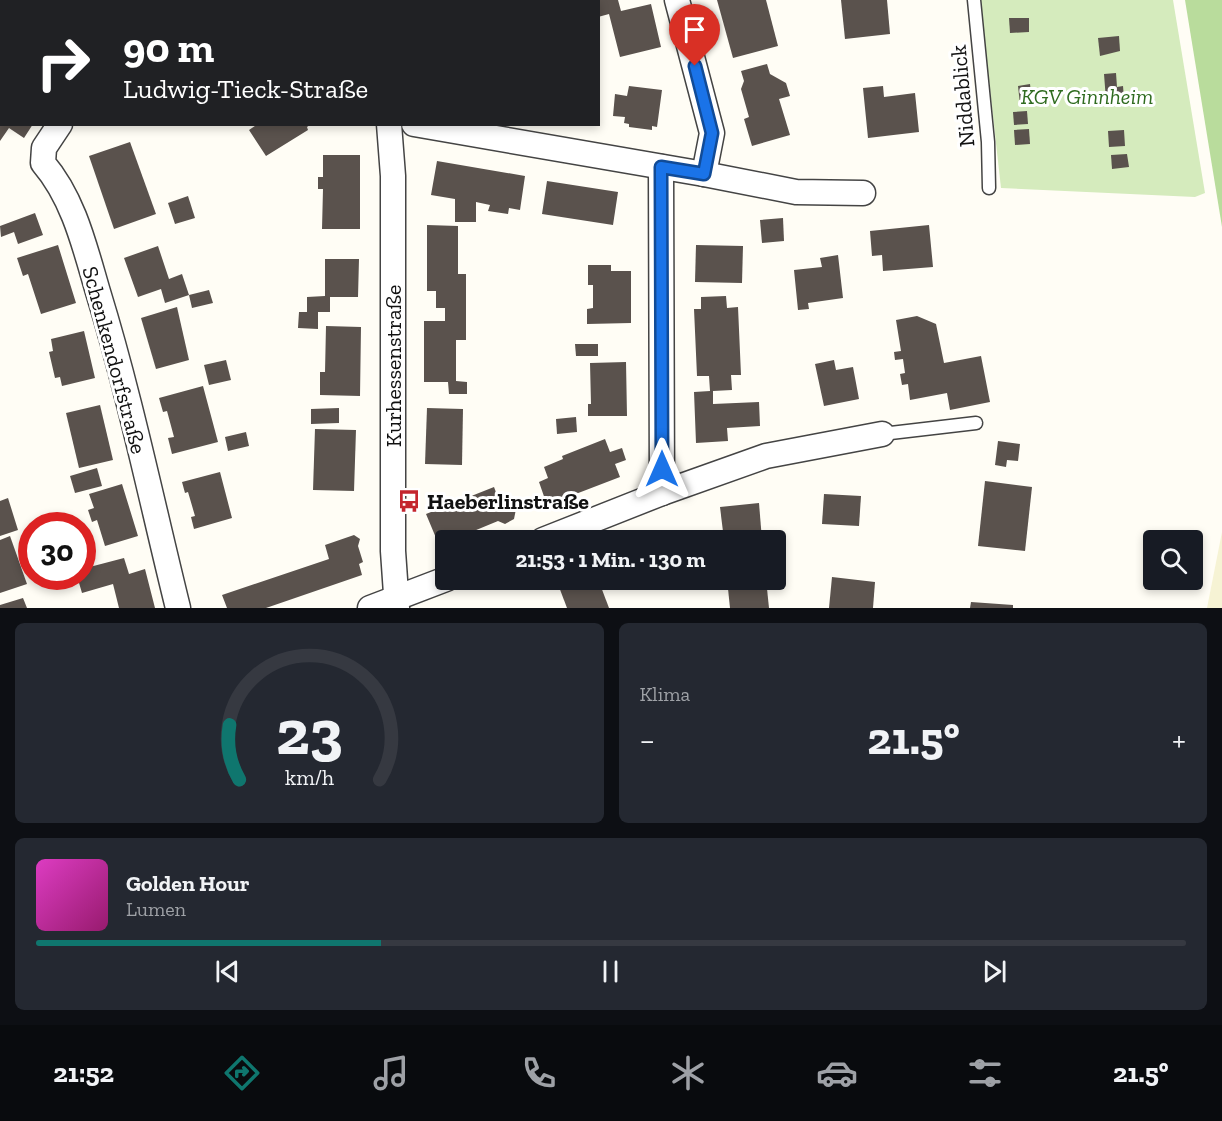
<!DOCTYPE html>
<html lang="de">
<meta charset="utf-8">
<style>
:root{--surface:#171b24;--page:#242831;--text:#f1f3f6;--muted:#9ea1a6;--line:#363941;--accent:#0f766e}
body{margin:0;font-family:"Zilla Slab",serif;background:var(--page);color:var(--text);height:100vh;display:flex;flex-direction:column;font-size:22px;white-space:nowrap}
*{box-sizing:border-box;margin:0}
p{font-size:20px;color:var(--muted)}
.icon{flex:none;width:33px;height:33px;fill:none;stroke:currentColor;stroke-width:2;stroke-linecap:round;stroke-linejoin:round}
.map{position:relative;height:608px;overflow:hidden}
.details{display:flex;flex-direction:column;gap:15px;padding:15px;background:#0d0f14;flex:1}
.details>*{flex:none}
.guide{position:absolute;left:0px;top:0px;width:600px;height:126px;box-shadow:0 3px 9px #0003;background:#202124;color:#fff;overflow:hidden}
.fabs{position:absolute;left:1143px;top:530px;display:grid;gap:12px}
.fabs a{display:grid;place-items:center;width:60px;height:60px;border-radius:6px;background:var(--surface);box-shadow:0 3px 9px #0003;font-size:30px}
.speed{position:absolute;left:18px;top:512px;display:flex;gap:12px;font-size:30px;font-weight:700;text-align:center}
.speed>*{display:grid;place-content:center;width:78px;height:78px;border-radius:50%;background:var(--surface);box-shadow:0 3px 9px #0003;line-height:1}
.speed .limit{border:9px solid #d22;background:#fff;color:#111}
.pin{position:absolute;display:grid;place-items:center;width:51px;height:51px;color:#fff;margin:-62px -26px;border-radius:50% 50% 50% 0;rotate:-45deg;box-shadow:0 0 6px #0007}
.pin .icon{rotate:45deg}
.me{position:absolute;width:66px;margin:-33px;rotate:0deg;stroke-linejoin:round;filter:drop-shadow(0 0 4px #0008)}
.turn{display:flex;align-items:center;gap:21px;height:126px;padding:0 24px;font-size:27px}
.turn .icon{width:78px;height:78px;stroke-width:2.5}
.turn b{display:block;font-size:42px;line-height:51px}
.big{font-size:45px;font-weight:700;line-height:1.1}
.details .card{flex:1;display:flex;flex-direction:column;justify-content:center;gap:9px;min-width:0;padding:0 21px;border-radius:9px;background:var(--page)}
.details .dial{align-items:center;gap:0}
.dial svg{height:156px;overflow:visible;fill:none;stroke:var(--line);stroke-width:7;stroke-linecap:round;text-anchor:middle}
.dial text{fill:var(--text);stroke:none}
.song{display:flex;align-items:center;gap:18px}
.cover{width:72px;height:72px;border-radius:9px;background:linear-gradient(135deg,hsl(310 70% 55%),hsl(320 70% 35%))}
.played{height:6px;border-radius:3px;background:linear-gradient(90deg,var(--accent) 30%,var(--line) 30%)}
.keys{display:flex;justify-content:space-around;direction:ltr}
.heat{display:flex;justify-content:space-between;align-items:center;font-size:33px;direction:ltr}
.details .tiles{flex:1;display:grid;gap:15px;grid-template-columns:1fr 1fr}
.card:last-child{grid-column:span 2}
.trip{position:absolute;left:435px;top:530px;width:351px;height:60px;border-radius:6px;background:var(--surface);box-shadow:0 3px 9px #0003;font-weight:700;line-height:60px;text-align:center}
.dock{display:flex;height:96px;justify-content:space-around;align-items:center;background:#090b0e;color:var(--muted)}
.dock .icon{width:42px;height:42px}
.dock .selected{color:var(--accent)}
.dock b{font-size:27px;color:var(--text)}
.map>svg:first-child{display:block}
.farmland{fill:#f6f3d4}
.green{fill:#d5ebbd}
.forest{fill:#b9dc9c}
.building{fill:#5a524d}
.lines{fill:none;stroke-linecap:round;stroke-linejoin:round}
.service-casing{stroke:#444;stroke-width:15}
.minor-casing{stroke:#444;stroke-width:27}
.service{stroke:#fff;stroke-width:12}
.minor{stroke:#fff;stroke-width:24}
.route-casing{stroke:#114b97;stroke-width:15}
.route{stroke:#1a73e8;stroke-width:10}
.labels{text-anchor:middle;stroke-width:6;stroke-linejoin:round;paint-order:stroke}
.street-label{font-size:22px;fill:#111;stroke:#fff}
.park-label{font-size:22px;font-style:italic;fill:#2f6b1f;stroke:#fff}
.poi-label{font-size:22px;font-weight:bold;fill:#111;stroke:#fff;text-anchor:start}
</style>
<div class="map">
<svg width="1222" height="608" viewBox="0 0 1222 608">
<rect width="100%" height="100%" fill="#fffdf5"/>
<!-- farmland -->
<path class="farmland" d="M1222 532V608H1207Z"/>
<!-- green -->
<path class="green" d="M980 0H1173L1205 193 1195 197 1001 188Z"/>
<!-- forest -->
<path class="forest" d="M1185 0H1222V227Z"/>
<!-- building -->
<g class="building">
<path d="M598 0H618L621 11 651 4 661 47 620 57 609 14 598 17Z"/>
<path d="M717 0H766L778 46 733 58Z"/>
<path d="M841 0H887L890 34 845 39Z"/>
<path d="M1009 18H1029V32L1010 33Z"/>
<path d="M1119 36 1120 51 1100 56 1098 38Z"/>
<path d="M767 64 770 74 786 83 790 96 779 99 790 135 752 146 744 119 749 117 741 89 744 81 741 71Z"/>
<path d="M1116 73 1117 87 1123 86 1124 98 1106 100 1104 74Z"/>
<path d="M1030 84 1032 102 1020 104 1018 86Z"/>
<path d="M629 86 662 90 657 127 652 126V130L629 127V124L624 123 625 117 613 116 615 94 627 96Z"/>
<path d="M883 86 884 97 915 93 919 132 868 138 863 88Z"/>
<path d="M1027 111 1028 124 1014 125 1013 112Z"/>
<path d="M0 124H33L24 138 9 128 0 141Z"/>
<path d="M258 124H311L307 127 308 130 266 156 249 130Z"/>
<path d="M1029 129 1030 144 1015 145 1014 130Z"/>
<path d="M1124 130 1125 146 1109 147 1108 131Z"/>
<path d="M130 142 156 214 114 229 89 156Z"/>
<path d="M1127 154 1129 167 1112 169 1111 155Z"/>
<path d="M323 155H360V229H322L323 189H318V177H323Z"/>
<path d="M437 161 525 176 520 210 509 208 508 214 488 211 490 205 476 202V222H455V199L431 195Z"/>
<path d="M547 181 618 192 613 225 542 214Z"/>
<path d="M188 196 195 218 175 224 168 203Z"/>
<path d="M35 213 43 235 18 244 14 232 1 237 0 226Z"/>
<path d="M783 218 784 241 762 243 760 220Z"/>
<path d="M427 225 458 226V274H466V340H456V381L467 382V394H449L448 382H424V321H445V308H436V291H427Z"/>
<path d="M929 225 933 267 883 271 882 255 872 256 870 231Z"/>
<path d="M58 245 76 303 41 314 28 274 23 276 17 258Z"/>
<path d="M696 245 743 246 742 283 695 282Z"/>
<path d="M158 246 169 279 182 274 189 295 165 303 161 289 138 297 124 258Z"/>
<path d="M838 255 843 298 808 303 809 309 798 310 794 270 822 267 820 258Z"/>
<path d="M325 259H359L358 297H330V312H318V329L298 328 299 312H307V297L325 296Z"/>
<path d="M588 265H611V271H631V323L587 324V309L593 308V285H588Z"/>
<path d="M209 290 213 303 192 308 189 295Z"/>
<path d="M726 296 727 308 738 307 741 375H731L732 390 713 391V404L759 402 760 426 727 428 728 441 696 443 694 392 710 391 709 376H697L694 309H701V297Z"/>
<path d="M177 307 189 360 156 369 141 318Z"/>
<path d="M917 316 936 324 944 363 981 356 990 402 950 410 947 393 910 400 908 384 902 385 900 374 905 373 903 359 895 360 894 352 901 351 896 320Z"/>
<path d="M326 326 361 327 360 396 320 395V372H325Z"/>
<path d="M84 331 95 378 62 386 60 377 55 378 49 352 53 351 51 339Z"/>
<path d="M575 344H598V356H576Z"/>
<path d="M226 360 231 380 209 385 204 365Z"/>
<path d="M834 360 836 370 853 367 859 399 824 406 815 364Z"/>
<path d="M626 362 627 416H588V404H591L590 363Z"/>
<path d="M203 386 218 442 172 454 168 438 174 437 167 411 163 412 159 398Z"/>
<path d="M100 405 113 460 79 468 66 413Z"/>
<path d="M339 408V423L311 424V409Z"/>
<path d="M427 408 463 409 462 465 425 464Z"/>
<path d="M576 417 577 432 557 434 556 419Z"/>
<path d="M315 429 356 430 354 491 313 490Z"/>
<path d="M246 432 249 446 228 451 225 437Z"/>
<path d="M605 439 610 452 622 448 626 460 615 464 620 477 547 505 539 482 548 478 544 467 563 459 562 456Z"/>
<path d="M998 441 1020 444 1018 461 1007 460 1006 467 995 465Z"/>
<path d="M97 468 102 486 75 493 70 476Z"/>
<path d="M220 472 232 518 194 529 191 517 195 516 188 492 185 493 182 482Z"/>
<path d="M985 481 1032 487 1025 551 978 546Z"/>
<path d="M122 484 138 536 105 546 97 520 92 522 88 510 94 508 89 494Z"/>
<path d="M494 487 500 503 507 502 516 509 514 519 505 524 498 521 452 540H446L439 545 426 514Z"/>
<path d="M824 494 861 496 859 526 822 524Z"/>
<path d="M8 498 18 530 0 536V501Z"/>
<path d="M759 503 762 540H724L720 507Z"/>
<path d="M354 535 360 539 358 546 363 562 359 564 362 575 266 608H227L222 595 329 559 325 545Z"/>
<path d="M10 536 27 584 0 593V540Z"/>
<path d="M124 558 129 574 145 569 155 608H119L113 584 82 593 77 576H82V569Z"/>
<path d="M832 577 875 582 873 608H829Z"/>
<path d="M556 579H598L609 608H567Z"/>
<path d="M727 579H766L769 608H730Z"/>
<path d="M23 598 27 608H0V605Z"/>
<path d="M971 602 1013 605V608H970Z"/>
</g>
<g class="lines">
<!-- service casing -->
<g class="service-casing">
<g id="service">
<path d="M974 0 988 142 989 188"/>
<path d="M882 434 976 423"/>
</g>
</g>
<!-- minor casing -->
<g class="minor-casing">
<g id="minor">
<path d="M340 0 341 2"/>
<path d="M677 0 712 133 704 174"/>
<path d="M60 124 44 148 43 163C74 199 85 248 98 292 130 396 152 503 178 608"/>
<path d="M389 124 393 176V551L397 608"/>
<path d="M414 124 704 174 796 192 863 193"/>
<path d="M661 167 662 493"/>
<path d="M543 540 662 493 766 456 882 434"/>
<path d="M370 608 446 579"/>
</g>
</g>
<!-- service -->
<use href="#service" class="service"/>
<!-- minor -->
<use href="#minor" class="minor"/>
</g>
<g class="lines">
<!-- route casing -->
<g class="route-casing">
<path id="route" d="M662 469 661 167 704 174 712 133 695 66"/>
</g>
<!-- route -->
<use href="#route" class="route"/>
</g>
<!-- icons -->
<defs>
<g id="bus-bare" transform="scale(1.8)"><path d="M-5-6H5V4H4V6H2V4H-2V6H-4V4H-5ZM-3.5-4V0h7V-4ZM-3.5 1.2v1.5H-2V1.2ZM2 1.2v1.5H3.5V1.2Z" fill="#c4262e" stroke="#fff" stroke-width="2.5" paint-order="stroke"/></g>
</defs>
<g fill-rule="evenodd">
<use href="#bus-bare" x="409" y="501"/>
</g>
<g class="labels">
<!-- street labels -->
<g class="street-label">
<text transform="translate(962 96) rotate(-95)" y="8">Niddablick</text>
<text transform="translate(115 360) rotate(75)" y="8">Schenkendorfstraße</text>
<text transform="translate(393 366) rotate(-90)" y="8">Kurhessenstraße</text>
</g>
<!-- park labels -->
<g class="park-label">
<text x="1087" y="104">KGV Ginnheim</text>
</g>
<!-- poi labels -->
<g class="poi-label">
<text x="427" y="509">Haeberlinstraße</text>
</g>
</g>
</svg>
<div class="fabs">
<a><svg class="icon" aria-label="search" viewBox="0 0 24 24"><circle cx="10" cy="10" r="6"/><path d="M15 15l6 6"/></svg></a>
</div>
<div class="speed"><div class="limit">30</div></div>
<div class="pin" style="left:695px;top:66px;background:#d93025"><svg class="icon" aria-label="arrive" viewBox="0 0 24 24"><path d="M6 21V4h12l-3 4 3 4H6"/></svg></div>
<svg class="me" style="left:662px;top:469px" viewBox="-20 -20 40 40"><path d="M0-17L14 15 0 8-14 15z" fill="#1a73e8" stroke="#fff" stroke-width="4"/></svg>
<div class="trip">21:53 · 1 Min. · 130 m</div>
<div class="guide">
<div class="turn"><svg class="icon" aria-label="right" viewBox="0 0 24 24"><path d="M7 20v-9h11M14 6l5 5-5 5"/></svg><div><b>90 m</b>Ludwig-Tieck-Straße</div></div>
</div>
</div>
<section class="details">
<div class="tiles">
<div class="card dial"><svg viewBox="0 0 100 80">
<path d="M14 69A42 42 0 1 1 86 69"/>
<path d="M14 69A42 42 0 0 1 9 41" stroke="#0f766e"/>
<text x="50" y="56" font-size="32" font-weight="700">23</text>
<text x="50" y="72" font-size="11">km/h</text>
</svg></div>
<div class="card"><p>Klima</p>
<div class="heat"><a>−</a><b class="big">21.5°</b><a>+</a></div>
</div>
<div class="card">
<div class="song"><i class="cover"></i><div><b>Golden Hour</b><p>Lumen</p></div></div>
<div class="played"></div>
<div class="keys"><svg class="icon" aria-label="previous" viewBox="0 0 24 24"><path d="M18 5L8 12l10 7zM5 5v14"/></svg><svg class="icon" aria-label="pause" viewBox="0 0 24 24"><path d="M8 5v14M16 5v14"/></svg><svg class="icon" aria-label="next" viewBox="0 0 24 24"><path d="M6 5l10 7-10 7zM19 5v14"/></svg></div>
</div>
</div>
</section>
<nav class="dock">
<b>21:52</b>
<svg class="icon selected" aria-label="directions" viewBox="0 0 24 24"><path d="M12 3l9 9-9 9-9-9zM9 14v-3h6M13 9l2 2-2 2"/></svg>
<svg class="icon" aria-label="music" viewBox="0 0 24 24"><path d="M9 18V5l10-2v13"/><circle cx="6" cy="18" r="3"/><circle cx="16" cy="16" r="3"/></svg>
<svg class="icon" aria-label="phone" viewBox="0 0 24 24"><path d="M5 4h4l2 5-3 2q2 4 5 5l2-3 5 2v4C11 20 4 13 5 4z"/></svg>
<svg class="icon" aria-label="climate" viewBox="0 0 24 24"><path d="M12 3v18M4 7l16 10M4 17L20 7"/></svg>
<svg class="icon" aria-label="car" viewBox="0 0 24 24"><path d="M5 17H2v-5l4-1 3-4h7l3 4 3 1v5h-3M9 17h6M6 11h13"/><circle cx="7" cy="17" r="2"/><circle cx="17" cy="17" r="2"/></svg>
<svg class="icon" aria-label="filters" viewBox="0 0 24 24"><path d="M4 7h16M4 17h16"/><circle cx="9" cy="7" r="2"/><circle cx="15" cy="17" r="2"/></svg>
<b>21.5°</b>
</nav>
